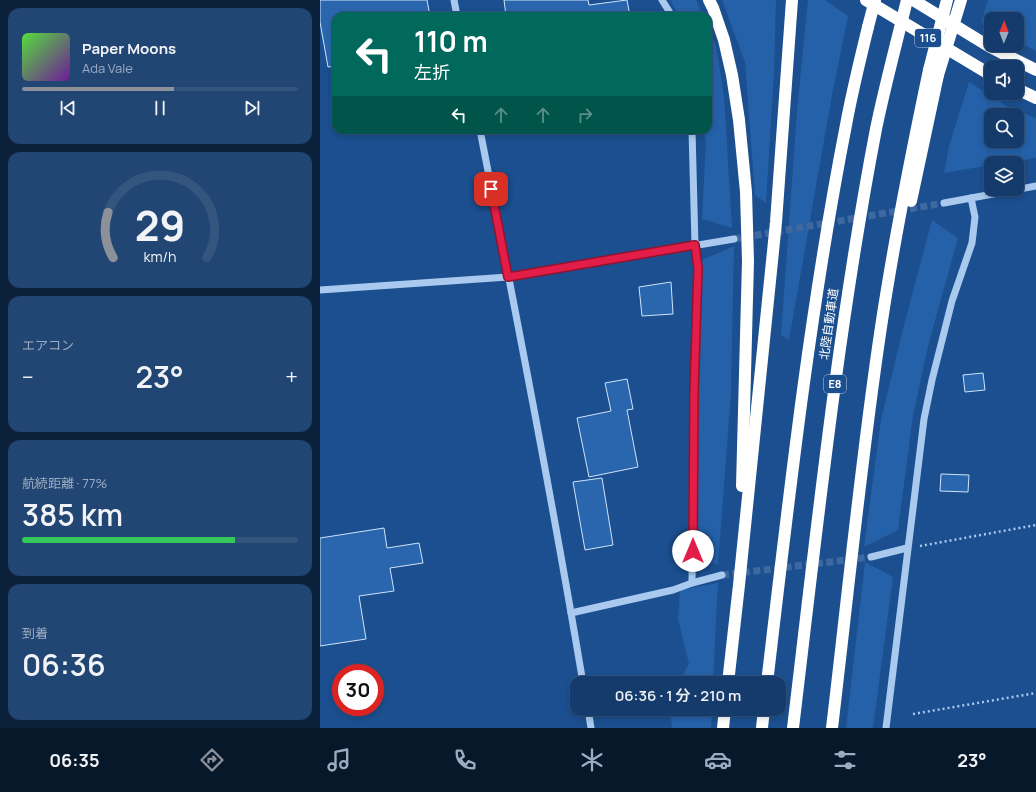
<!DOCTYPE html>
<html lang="ja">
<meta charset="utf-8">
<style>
:root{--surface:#143b6b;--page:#214673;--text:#f1f3f6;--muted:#9dadc1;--line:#33557e;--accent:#8c9099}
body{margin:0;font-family:Manrope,"Noto Sans JP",sans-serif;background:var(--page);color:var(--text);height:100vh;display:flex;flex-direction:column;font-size:15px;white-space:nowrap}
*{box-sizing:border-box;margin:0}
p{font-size:13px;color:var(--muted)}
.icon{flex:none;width:22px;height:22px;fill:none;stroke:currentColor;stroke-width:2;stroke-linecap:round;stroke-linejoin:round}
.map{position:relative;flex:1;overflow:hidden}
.panel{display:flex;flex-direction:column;gap:8px;padding:8px;background:#0b203b;width:320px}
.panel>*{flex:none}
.banner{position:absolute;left:12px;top:12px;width:380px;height:122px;border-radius:12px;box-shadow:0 2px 6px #0003,0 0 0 1px var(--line);background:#00695c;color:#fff;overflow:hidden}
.needle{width:26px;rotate:1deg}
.tools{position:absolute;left:664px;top:12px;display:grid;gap:8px}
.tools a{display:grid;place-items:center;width:40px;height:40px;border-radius:8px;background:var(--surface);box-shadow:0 2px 6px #0003,0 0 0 1px var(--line);font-size:20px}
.speed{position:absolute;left:12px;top:664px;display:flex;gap:8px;font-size:20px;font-weight:700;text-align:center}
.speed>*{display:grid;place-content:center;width:52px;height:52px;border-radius:50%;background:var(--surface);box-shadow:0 2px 6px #0003,0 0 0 1px var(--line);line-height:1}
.speed .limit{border:6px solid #d22;background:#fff;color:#111}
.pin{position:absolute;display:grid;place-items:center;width:34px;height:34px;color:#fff;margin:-17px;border-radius:8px;box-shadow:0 2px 6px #0006}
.me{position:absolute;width:44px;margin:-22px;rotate:0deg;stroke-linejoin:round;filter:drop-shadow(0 0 3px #0008)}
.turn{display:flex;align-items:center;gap:14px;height:84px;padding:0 16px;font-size:18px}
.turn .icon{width:52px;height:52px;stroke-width:2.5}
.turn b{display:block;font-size:28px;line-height:34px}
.lanes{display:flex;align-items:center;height:38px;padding:0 16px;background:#0003;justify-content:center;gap:20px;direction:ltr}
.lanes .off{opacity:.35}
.big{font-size:30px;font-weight:600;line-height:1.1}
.panel .tile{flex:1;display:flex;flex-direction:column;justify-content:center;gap:6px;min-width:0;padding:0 14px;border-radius:12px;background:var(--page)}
.panel .dial{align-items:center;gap:0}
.dial svg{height:104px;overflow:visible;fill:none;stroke:var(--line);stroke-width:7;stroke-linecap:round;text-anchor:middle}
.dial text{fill:var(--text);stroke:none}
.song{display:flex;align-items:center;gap:12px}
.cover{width:48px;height:48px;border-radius:6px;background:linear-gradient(135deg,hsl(110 70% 55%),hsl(280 70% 35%))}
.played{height:4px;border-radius:2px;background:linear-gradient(90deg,var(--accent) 55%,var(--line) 55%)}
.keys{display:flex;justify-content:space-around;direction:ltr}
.heat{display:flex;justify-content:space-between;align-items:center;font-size:22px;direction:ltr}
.charge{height:6px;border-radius:3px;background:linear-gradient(90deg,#34c759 77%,var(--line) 0)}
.trip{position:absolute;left:250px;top:676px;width:216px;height:40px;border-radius:12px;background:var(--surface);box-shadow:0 2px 6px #0003,0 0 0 1px var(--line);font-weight:600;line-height:40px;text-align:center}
.menu{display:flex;height:64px;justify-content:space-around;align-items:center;background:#08182b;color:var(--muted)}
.menu .icon{width:28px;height:28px}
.menu .on{color:var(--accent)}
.menu b{font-size:18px;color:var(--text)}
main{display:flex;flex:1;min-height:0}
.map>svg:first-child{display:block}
.green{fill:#2461a8;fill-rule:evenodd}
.building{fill:#2a66ad;stroke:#cfe3fa}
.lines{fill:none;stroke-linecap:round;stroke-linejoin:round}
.minor-tunnel{stroke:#3d69a0;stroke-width:7;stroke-dasharray:7 3.5;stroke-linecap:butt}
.path{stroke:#a9c9ee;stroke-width:2.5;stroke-dasharray:2 3;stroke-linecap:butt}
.minor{stroke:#a9c9ee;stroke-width:7}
.highway{stroke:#fff;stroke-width:12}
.highway-bridge{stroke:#fff;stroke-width:12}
.route-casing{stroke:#92132f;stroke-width:10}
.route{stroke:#e11d48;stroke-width:7}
.labels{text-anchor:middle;stroke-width:4;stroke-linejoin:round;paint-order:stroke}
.shield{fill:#1b4f8f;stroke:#bbcadd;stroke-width:1}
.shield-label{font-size:11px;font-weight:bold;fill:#fff}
.street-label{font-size:12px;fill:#fff;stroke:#1b4f8f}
</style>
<main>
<section class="panel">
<div class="tile">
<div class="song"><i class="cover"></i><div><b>Paper Moons</b><p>Ada Vale</p></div></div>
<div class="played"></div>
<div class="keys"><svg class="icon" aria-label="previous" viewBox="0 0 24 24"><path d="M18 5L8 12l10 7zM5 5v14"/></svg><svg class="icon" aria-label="pause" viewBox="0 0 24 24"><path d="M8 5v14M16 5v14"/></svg><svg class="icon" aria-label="next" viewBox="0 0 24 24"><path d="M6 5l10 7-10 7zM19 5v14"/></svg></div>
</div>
<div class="tile dial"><svg viewBox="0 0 100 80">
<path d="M14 69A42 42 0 1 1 86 69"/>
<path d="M14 69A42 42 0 0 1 10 34" stroke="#8c9099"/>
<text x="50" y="56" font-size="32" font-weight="700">29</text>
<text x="50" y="72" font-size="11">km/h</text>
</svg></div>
<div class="tile"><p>エアコン</p>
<div class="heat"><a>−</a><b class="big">23°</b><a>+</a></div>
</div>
<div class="tile"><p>航続距離 · 77%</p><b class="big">385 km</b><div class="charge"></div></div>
<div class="tile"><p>到着</p><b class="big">06:36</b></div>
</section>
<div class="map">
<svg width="716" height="728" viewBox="0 0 716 728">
<rect width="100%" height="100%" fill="#1b4f8f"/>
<!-- green -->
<g class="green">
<path d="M350 0H376L383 16H359Z"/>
<path d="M402 0H456L454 73 446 203 435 195 425 62Z"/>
<path d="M488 0H505L528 16 512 95 469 340 461 335 477 111Z"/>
<path d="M668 0H716V51L697 41V19H671V27L661 22Z"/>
<path d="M388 27 396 46 404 96 412 228 382 219 386 141 383 130H388Z"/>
<path d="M649 82 688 107 716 118V158L685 163H671V165L624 173 629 146ZM671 115H697V141H671Z"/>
<path d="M612 220 638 238 608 346 593 416 578 530 544 547 561 420 583 329Z"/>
<path d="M414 246 411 393 398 565 374 554 377 393 382 260Z"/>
<path d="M545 562 573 577 553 728H526Z"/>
<path d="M398 583 393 683H358L369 664 358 619 360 590Z"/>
<path d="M350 709H392L391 728H352Z"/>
</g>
<!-- building -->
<g class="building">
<path d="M0 0H107L110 16H16V66L8 67 0 22Z"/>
<path d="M184 0H268L269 5 307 0 310 16H186Z"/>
<path d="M351 282 353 314 322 316 319 287Z"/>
<path d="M663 373 665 390 645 392 643 375Z"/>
<path d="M307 379 313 409 307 410 318 467 269 477 257 418 291 411 285 383Z"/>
<path d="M621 474 649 475 648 492 620 491Z"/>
<path d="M282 478 293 545 265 550 253 482Z"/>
<path d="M64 528 67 548 99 543 103 563 70 568 74 591 39 596 46 639 0 646V538Z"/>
</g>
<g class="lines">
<!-- minor-tunnel -->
<g class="minor-tunnel">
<path d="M414 239 624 203"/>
<path d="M402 575 551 557"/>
</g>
<!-- path -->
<g class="path">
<path d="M600 546 716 525"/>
<path d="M593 714 716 693"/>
</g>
<!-- minor -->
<g class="minor">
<path d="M134 0 137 16"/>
<path d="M342 0 352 16"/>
<path d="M160 130C196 314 232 498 263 683"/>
<path d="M372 130 375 245 378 268 374 393 372 583"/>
<path d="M624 203 716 186"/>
<path d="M0 290 188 277 414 239"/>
<path d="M551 557 587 548"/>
<path d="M251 613 353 590 372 583 402 575"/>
<path d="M268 709 271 728"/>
<path d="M566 728 604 419 612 380 632 301 652 243 655 217 651 198"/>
</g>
<!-- highway -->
<g class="highway">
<path d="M389 0 393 8 404 40 412 75 419 120 426 192 428 261 422 486"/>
<path d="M546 0 671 75"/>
<path d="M593 0 670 47 716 70"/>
<path d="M697 89 716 98"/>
<path d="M591 201 618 75"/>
<path d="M408 683 419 585 456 222 472 0"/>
<path d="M447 683C469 496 490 309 526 125 532 92 540 60 548 27"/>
<path d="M403 728 405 709"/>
<path d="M442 728 444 709"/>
<path d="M473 728C497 528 518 327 556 129 562 100 569 72 576 44"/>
<path d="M512 728C528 594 541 460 561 327 574 241 591 155 609 70"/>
</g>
<!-- highway-bridge -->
<g class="highway-bridge">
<path d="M548 27 555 0"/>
<path d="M576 44 587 0"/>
<path d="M609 70 627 0"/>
<path d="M618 75 641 0"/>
</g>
</g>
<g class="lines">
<!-- route casing -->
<g class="route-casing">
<path id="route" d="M171 189 188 277 375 245 378 268 374 393 373 551"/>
</g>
<!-- route -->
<use href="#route" class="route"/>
</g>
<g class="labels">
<!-- shield labels -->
<g class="shield">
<rect x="595" y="29" width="26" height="18" rx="3"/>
<rect x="504" y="375" width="22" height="18" rx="3"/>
</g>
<g class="shield-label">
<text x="608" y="42">116</text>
<text x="515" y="388">E8</text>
</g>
<!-- street labels -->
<g class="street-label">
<text transform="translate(509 324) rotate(-82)" y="4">北陸自動車道</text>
</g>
</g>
</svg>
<div class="tools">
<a><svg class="needle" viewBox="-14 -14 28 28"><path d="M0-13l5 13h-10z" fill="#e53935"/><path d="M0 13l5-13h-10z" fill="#9dadc1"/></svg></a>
<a><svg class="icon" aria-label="sound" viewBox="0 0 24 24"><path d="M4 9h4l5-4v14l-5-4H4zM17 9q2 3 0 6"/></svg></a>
<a><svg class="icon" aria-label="search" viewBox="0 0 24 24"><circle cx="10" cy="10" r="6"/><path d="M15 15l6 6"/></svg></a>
<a><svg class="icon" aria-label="layers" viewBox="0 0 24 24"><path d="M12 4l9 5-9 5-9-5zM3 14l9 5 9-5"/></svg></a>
</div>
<div class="speed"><div class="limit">30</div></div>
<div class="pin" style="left:171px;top:189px;background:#d93025"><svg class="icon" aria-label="arrive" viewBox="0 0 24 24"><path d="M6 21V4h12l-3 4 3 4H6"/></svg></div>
<svg class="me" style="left:373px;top:551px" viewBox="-20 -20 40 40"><circle r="19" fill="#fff"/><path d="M0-13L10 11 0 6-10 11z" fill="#e11d48"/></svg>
<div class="trip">06:36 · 1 分 · 210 m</div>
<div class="banner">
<div class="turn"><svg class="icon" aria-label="left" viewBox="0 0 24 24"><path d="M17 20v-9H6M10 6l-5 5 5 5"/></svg><div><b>110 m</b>左折</div></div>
<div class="lanes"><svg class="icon" aria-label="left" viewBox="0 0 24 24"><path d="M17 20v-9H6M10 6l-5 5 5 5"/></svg><svg class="icon off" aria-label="ahead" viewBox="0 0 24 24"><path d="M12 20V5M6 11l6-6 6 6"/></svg><svg class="icon off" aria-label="ahead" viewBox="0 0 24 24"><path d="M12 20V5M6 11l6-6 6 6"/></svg><svg class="icon off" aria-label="right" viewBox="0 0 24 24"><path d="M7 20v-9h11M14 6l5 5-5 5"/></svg></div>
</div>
</div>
</main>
<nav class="menu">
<b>06:35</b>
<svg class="icon on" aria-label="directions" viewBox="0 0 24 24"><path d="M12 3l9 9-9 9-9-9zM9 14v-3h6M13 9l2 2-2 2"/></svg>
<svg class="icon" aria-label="music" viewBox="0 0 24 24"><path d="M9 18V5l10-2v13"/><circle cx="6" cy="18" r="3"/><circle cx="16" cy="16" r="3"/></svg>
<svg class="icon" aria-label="phone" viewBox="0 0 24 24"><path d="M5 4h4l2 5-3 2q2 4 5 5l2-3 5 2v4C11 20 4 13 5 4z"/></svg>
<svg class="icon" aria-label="climate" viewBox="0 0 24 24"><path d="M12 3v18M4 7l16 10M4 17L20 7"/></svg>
<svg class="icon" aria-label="car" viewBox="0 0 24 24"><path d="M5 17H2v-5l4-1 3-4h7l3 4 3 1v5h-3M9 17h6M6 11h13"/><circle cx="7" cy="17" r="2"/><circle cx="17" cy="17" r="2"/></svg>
<svg class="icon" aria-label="filters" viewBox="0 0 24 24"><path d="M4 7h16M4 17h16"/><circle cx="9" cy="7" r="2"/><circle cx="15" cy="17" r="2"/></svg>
<b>23°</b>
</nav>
